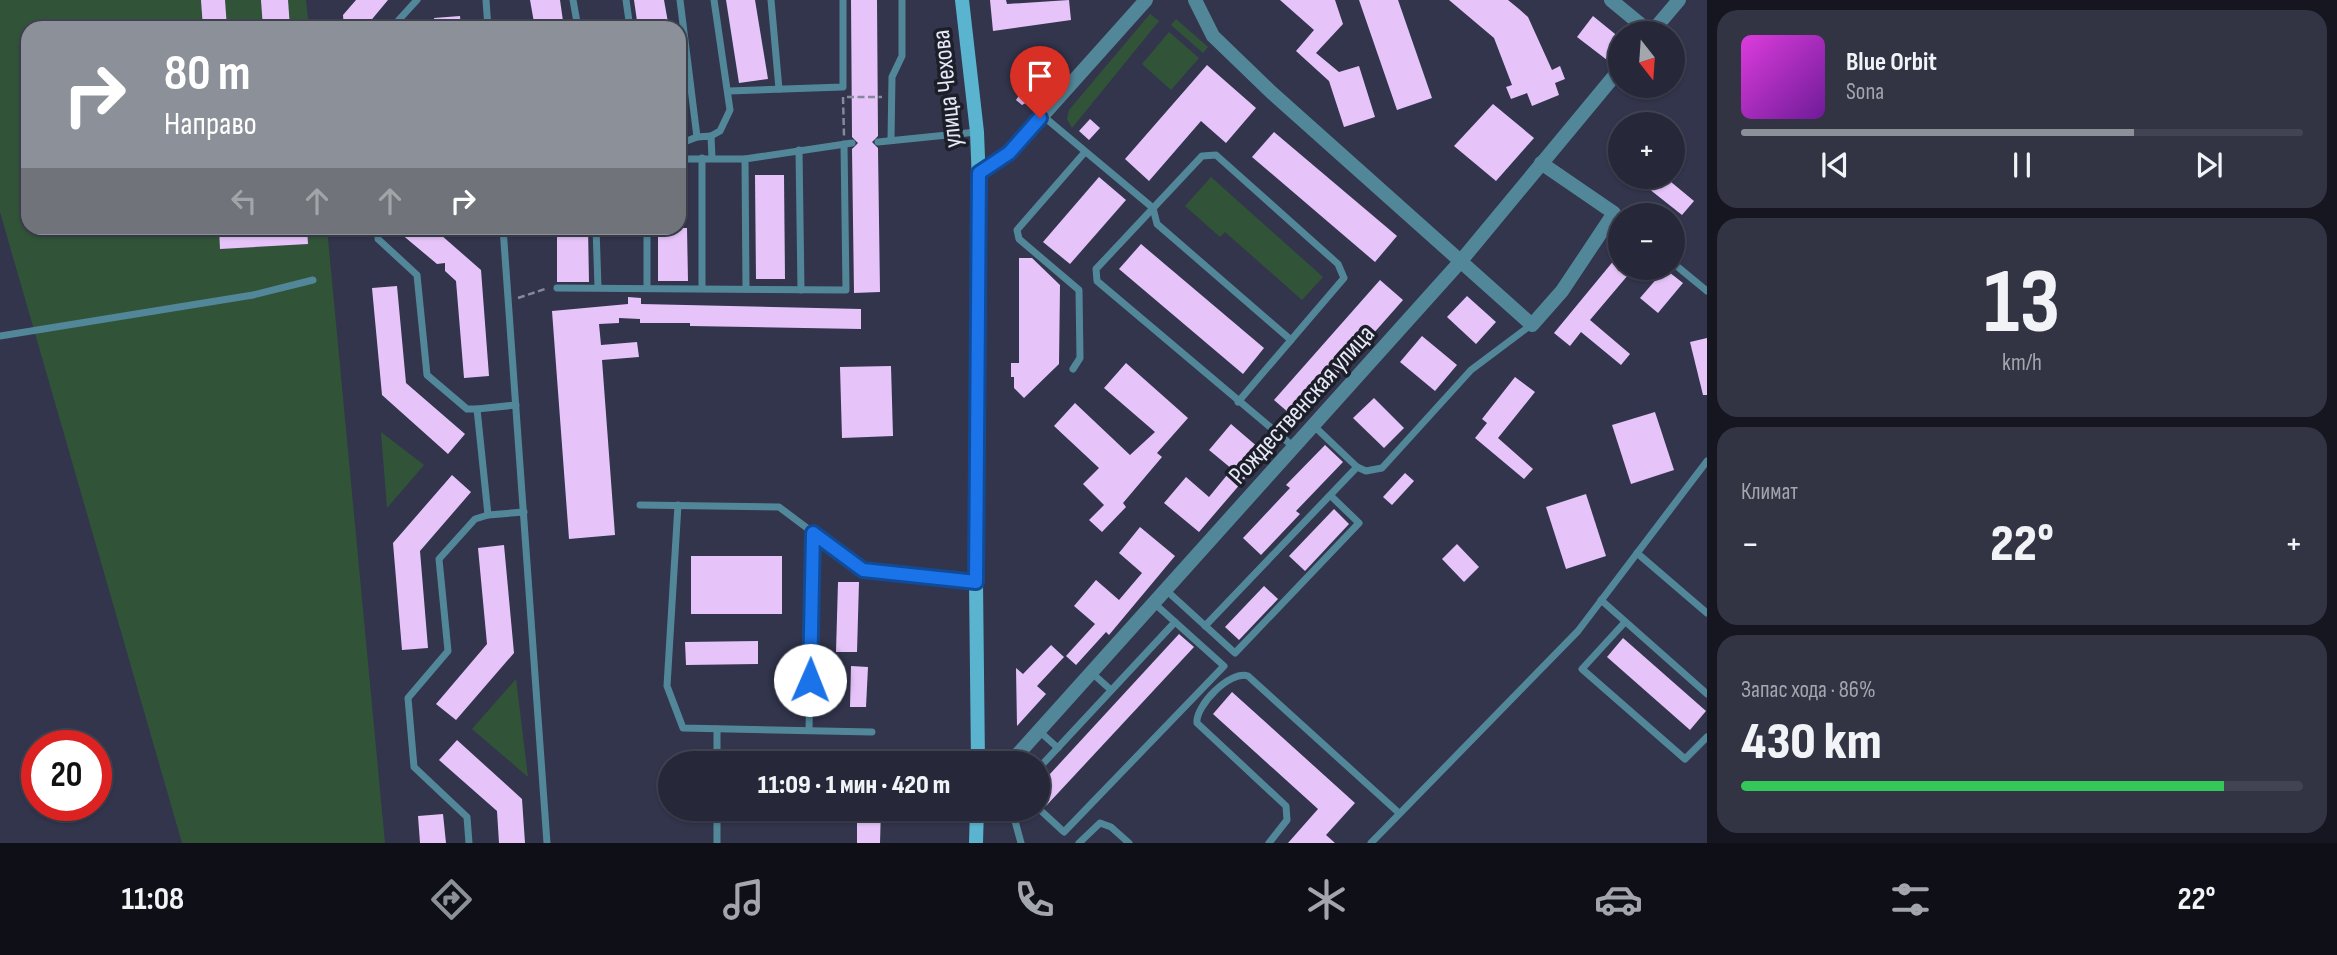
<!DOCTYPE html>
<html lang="ru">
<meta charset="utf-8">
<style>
:root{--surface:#262839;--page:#323444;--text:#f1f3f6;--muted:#a4a6ae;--line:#424453;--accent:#8c9099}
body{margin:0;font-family:"Sofia Sans Condensed",sans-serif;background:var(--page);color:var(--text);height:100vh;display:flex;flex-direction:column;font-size:26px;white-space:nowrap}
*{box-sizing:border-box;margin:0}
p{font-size:23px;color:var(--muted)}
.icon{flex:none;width:38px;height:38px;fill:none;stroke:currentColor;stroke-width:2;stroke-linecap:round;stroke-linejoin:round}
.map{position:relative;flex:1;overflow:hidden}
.panel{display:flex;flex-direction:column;gap:10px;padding:10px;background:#15161f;width:630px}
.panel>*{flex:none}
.hud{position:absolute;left:21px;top:21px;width:665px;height:214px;border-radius:21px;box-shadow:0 2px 5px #0004,0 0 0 2px var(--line);background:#8c9099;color:#fff;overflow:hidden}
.needle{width:46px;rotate:163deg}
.controls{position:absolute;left:1608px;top:21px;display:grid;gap:14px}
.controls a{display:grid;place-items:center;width:77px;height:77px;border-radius:50%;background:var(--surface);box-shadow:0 2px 5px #0004,0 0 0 2px var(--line);font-size:35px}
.speed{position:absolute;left:21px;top:730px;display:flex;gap:14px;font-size:35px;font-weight:700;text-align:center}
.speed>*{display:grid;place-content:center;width:91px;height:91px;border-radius:50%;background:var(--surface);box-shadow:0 2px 5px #0004,0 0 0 2px var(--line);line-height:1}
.speed .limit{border:10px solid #d22;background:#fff;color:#111}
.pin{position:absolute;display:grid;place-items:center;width:60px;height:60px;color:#fff;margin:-72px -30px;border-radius:50% 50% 50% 0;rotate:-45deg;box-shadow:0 0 7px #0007}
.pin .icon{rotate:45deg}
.me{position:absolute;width:77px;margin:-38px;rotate:1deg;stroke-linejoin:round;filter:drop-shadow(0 0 5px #0008)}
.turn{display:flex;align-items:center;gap:24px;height:147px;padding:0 28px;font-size:32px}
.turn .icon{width:91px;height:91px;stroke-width:2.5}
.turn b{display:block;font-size:49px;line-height:60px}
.lanes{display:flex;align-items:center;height:66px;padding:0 28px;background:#0003;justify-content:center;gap:35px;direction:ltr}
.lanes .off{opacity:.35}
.big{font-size:52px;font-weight:800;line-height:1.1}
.panel .widget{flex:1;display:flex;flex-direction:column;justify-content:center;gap:10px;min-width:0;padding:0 24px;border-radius:21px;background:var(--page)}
.panel .dial{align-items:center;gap:0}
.dial b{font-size:91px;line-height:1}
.song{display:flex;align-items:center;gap:21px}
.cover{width:84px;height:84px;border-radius:10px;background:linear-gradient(135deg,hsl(300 70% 55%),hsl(280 70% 35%))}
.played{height:7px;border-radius:4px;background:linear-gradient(90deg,var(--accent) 70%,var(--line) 70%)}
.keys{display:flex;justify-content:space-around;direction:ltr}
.heat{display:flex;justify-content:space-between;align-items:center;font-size:38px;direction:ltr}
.charge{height:10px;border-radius:5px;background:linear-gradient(90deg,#34c759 86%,var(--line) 0)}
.trip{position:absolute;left:658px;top:751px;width:392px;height:70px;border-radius:35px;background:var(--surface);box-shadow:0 2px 5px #0004,0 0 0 2px var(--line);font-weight:800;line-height:70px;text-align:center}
.tab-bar{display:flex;height:112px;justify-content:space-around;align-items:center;background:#0f1017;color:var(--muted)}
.tab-bar .icon{width:49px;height:49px}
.tab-bar .on{color:var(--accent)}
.tab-bar b{font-size:32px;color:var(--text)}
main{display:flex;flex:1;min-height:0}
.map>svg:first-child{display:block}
.green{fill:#315439}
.building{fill:#e6c4f9}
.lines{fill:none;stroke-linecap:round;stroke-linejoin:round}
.path{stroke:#86899c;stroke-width:2.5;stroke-dasharray:7 3.5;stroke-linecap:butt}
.service{stroke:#528799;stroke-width:7}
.minor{stroke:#528799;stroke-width:14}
.secondary{stroke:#5ab4d0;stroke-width:14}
.route-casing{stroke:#114b97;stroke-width:18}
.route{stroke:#1a73e8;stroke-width:12}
.labels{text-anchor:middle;stroke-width:7;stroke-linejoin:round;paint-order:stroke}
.street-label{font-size:26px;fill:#e6e8f7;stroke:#1c1e28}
</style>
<main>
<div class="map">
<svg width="1707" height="843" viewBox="0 0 1707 843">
<rect width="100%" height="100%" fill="#32354c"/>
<!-- green -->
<g class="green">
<path d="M0 0H306L309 28H28V228H327L385 843H182L0 212Z"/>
<path d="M1150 14 1159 21 1072 128 1067 119 1069 110Z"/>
<path d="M1176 19 1208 47 1203 53 1171 25Z"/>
<path d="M1169 32 1199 58 1171 90 1142 64Z"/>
<path d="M1211 177 1323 277 1302 300 1225 232 1220 237 1185 206Z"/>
<path d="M381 432 424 465 387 508Z"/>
<path d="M516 679 528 777 472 729Z"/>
</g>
<!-- building -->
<g class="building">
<path d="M201 0H225L227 28H203Z"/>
<path d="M261 0H288L290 28H263Z"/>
<path d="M356 0H388L368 24 369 28H344L343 15Z"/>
<path d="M530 0H560L564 28H535Z"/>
<path d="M634 0H664L669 28H638Z"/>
<path d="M726 0H755L768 79 739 83Z"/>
<path d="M851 0H877L878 136 872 142 878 148 880 292 854 293 852 149 858 143 852 137Z"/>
<path d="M990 0H1006L1007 4 1069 0 1071 20 993 31Z"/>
<path d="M1280 0H1335L1343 24 1316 53 1339 72 1359 66 1375 117 1344 127 1329 81 1296 51 1314 30Z"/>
<path d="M1359 0H1398L1432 98 1397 110Z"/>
<path d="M1449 0H1508L1519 9 1528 17 1552 70 1560 66 1565 79 1555 83 1559 95 1532 106 1527 93 1511 99 1506 87 1512 85 1494 38Z"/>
<path d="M460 16 461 28H435L434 18Z"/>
<path d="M1593 16 1620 38V43L1607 60 1577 37Z"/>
<path d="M1207 65 1256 108 1226 143 1201 121 1149 181 1125 159Z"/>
<path d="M1024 88H1029L1034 92 1031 100 1022 105 1016 100Z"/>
<path d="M1493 104 1534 138 1496 181 1454 146Z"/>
<path d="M1090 119 1100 128 1089 140 1079 131Z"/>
<path d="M1274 132 1397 236 1375 262 1252 157Z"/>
<path d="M755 175H784L785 279H756Z"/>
<path d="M1099 177 1126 200 1070 264 1043 242Z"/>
<path d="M1634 177H1665L1694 201 1682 215Z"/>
<path d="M219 228H307L308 244 220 249Z"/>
<path d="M394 228H433L481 270 489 376 464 378 456 281 445 271V263L437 264Z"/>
<path d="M557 228H588L589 282H557Z"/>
<path d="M658 228H687L688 281H658Z"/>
<path d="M1141 244 1264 348 1243 374 1119 269Z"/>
<path d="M1620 253V268H1634L1590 320 1630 354 1621 365 1581 332 1570 346 1554 333Z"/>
<path d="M1019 258H1032L1060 285 1059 364 1024 398 1014 388V377H1011V363H1019Z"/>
<path d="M1665 269 1683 283 1658 313 1640 298Z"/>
<path d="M1380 280 1403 300 1297 420 1274 400Z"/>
<path d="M397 286 406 383 465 434 448 454 382 395 372 288Z"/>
<path d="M1467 296 1496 322 1476 344 1447 317Z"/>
<path d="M628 297 641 298V304L861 309V329L690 326V323H640V319L619 318V323L599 324 601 345 637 342 639 357 602 360 615 535 569 539 552 311 628 304Z"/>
<path d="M1422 336 1457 365 1435 391 1400 362Z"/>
<path d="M1707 338V395H1703L1690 342Z"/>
<path d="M1126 363 1188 418 1157 453 1162 457 1123 503 1126 507 1102 532 1089 520 1104 505 1083 484 1099 468 1054 426 1075 403 1130 455 1155 432 1104 388Z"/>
<path d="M891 366 893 436 842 438 840 367Z"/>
<path d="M1515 377 1535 392 1498 438 1533 469 1524 479 1475 438 1487 423 1482 419Z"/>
<path d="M1374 398 1404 428 1384 448 1353 418Z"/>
<path d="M1655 412 1674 470 1631 484 1612 425Z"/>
<path d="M1231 424 1266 454 1199 532 1164 503 1186 477 1209 497 1232 469 1209 450Z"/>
<path d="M1325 445 1343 462 1296 511 1300 514 1261 555 1243 538 1290 488 1286 485Z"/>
<path d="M1405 473 1414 481 1392 505 1383 497Z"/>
<path d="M452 475 471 492 420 551 428 648 402 650 393 543Z"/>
<path d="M1586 494 1606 556 1566 569 1546 507Z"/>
<path d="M1334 509 1349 524 1305 571 1289 556Z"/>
<path d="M1140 527 1175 556 1109 635 1106 632 1076 665 1066 656 1095 624 1074 606 1096 580 1119 600 1142 573 1119 553Z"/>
<path d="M1457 544 1479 567 1464 582 1442 559Z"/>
<path d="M504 545 514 653 456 720 436 704 487 644 478 548Z"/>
<rect x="691" y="556" width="91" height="58"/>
<path d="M838 582H859L857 652H836Z"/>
<path d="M1264 586 1278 599 1239 640 1225 627Z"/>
<path d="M1179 634 1194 647 1046 806 1038 798V787Z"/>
<path d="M1623 638 1706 711 1690 730 1607 657Z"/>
<path d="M758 641V664L686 665 685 642Z"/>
<path d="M1051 645 1064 657 1037 686 1046 694 1017 726 1016 668 1023 674Z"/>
<path d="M851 666 868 667 866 707H850Z"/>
<path d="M1232 692 1355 803 1326 835 1335 843H1288L1318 809 1213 714Z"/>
<path d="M457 740 522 799 525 843H499L497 811 439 760Z"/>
<path d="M757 749 881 750V763H757Z"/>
<path d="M857 808H881L880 843H857Z"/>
<path d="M443 814 446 843H420L418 816Z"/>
</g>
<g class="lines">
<!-- path -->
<g class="path">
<path d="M843 97 844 136"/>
<path d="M847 97H882"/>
<path d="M518 298 548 288"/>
</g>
<!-- service -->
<g class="service">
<path d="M486 0 488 28"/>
<path d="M573 0 578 28"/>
<path d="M626 0 630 28"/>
<path d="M680 0 697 137 711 136 712 158"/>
<path d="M771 0 779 89"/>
<path d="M396 28V23L417 0"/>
<path d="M729 91 843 87V0"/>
<path d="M1043 116 1153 208 1157 224 1291 340"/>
<path d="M711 136 720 131 730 110 714 0"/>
<path d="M891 140 892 77 902 56V0"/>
<path d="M878 142 977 132"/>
<path d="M679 144 697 137"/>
<path d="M799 150 801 290"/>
<path d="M679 159H745"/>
<path d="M378 228V239L417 275 427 375 467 409H477L488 515 475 519 439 559 448 651 408 698 414 767 467 817 469 843"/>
<path d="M503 228 547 843"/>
<path d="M596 228 598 287"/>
<path d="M647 228V286"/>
<path d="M1673 263 1707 291"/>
<path d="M557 288 846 290 844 144"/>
<path d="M702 288V158"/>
<path d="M746 289 745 159 852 143"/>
<path d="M0 336 253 295 313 280"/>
<path d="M1073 369 1080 358 1079 290 1019 239 1017 230 1085 152"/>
<path d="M1238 402 1344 278 1338 264 1216 155 1202 156 1096 269 1097 281 1295 448"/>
<path d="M477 409 516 405"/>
<path d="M1314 426 1357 467 1366 471 1382 468 1471 370 1531 325"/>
<path d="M640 505 779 507 863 570 976 582"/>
<path d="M678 505 667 686 683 728 872 732"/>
<path d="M488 515 524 512"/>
<path d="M1637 553 1707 613"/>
<path d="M1167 591 1235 653 1359 523 1331 496"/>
<path d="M1601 600 1707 694"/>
<path d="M1625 622 1582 669 1685 759 1707 737"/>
<path d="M1205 626 1357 467"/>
<path d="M1092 673 1111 690"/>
<path d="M809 730 813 533"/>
<path d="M1039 731 1058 748"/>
<path d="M717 763V729"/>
<path d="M1038 769 1175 622"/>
<path d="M1038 808 1064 832 1224 666 1155 604"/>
<path d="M717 843V808"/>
<path d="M1021 843 1015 821 1024 810"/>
<path d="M1079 843 1100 823 1111 827 1129 843"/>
<path d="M1269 843 1287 820 1286 806 1197 723C1195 706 1230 670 1248 676L1399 813"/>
<path d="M1371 843 1578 631 1707 461"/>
</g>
<!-- minor -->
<g class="minor">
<path d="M1195 0 1213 36 1271 92 1532 325 1562 291 1614 213 1541 163"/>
<path d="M1611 0 1651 33"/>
<path d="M1651 33 1679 0"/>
<path d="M979 173 1009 153 1146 0"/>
<path d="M1010 763 1460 262 1620 69"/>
</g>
<!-- secondary -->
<g class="secondary">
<path d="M962 0 977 132 980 209 976 582 978 763"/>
<path d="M976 843 977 808"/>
</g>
</g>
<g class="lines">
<!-- route casing -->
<g class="route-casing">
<path id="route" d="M810 680 813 533 863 570 976 582 979 173 1009 153 1040 118"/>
</g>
<!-- route -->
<use href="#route" class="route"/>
</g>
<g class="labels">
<!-- street labels -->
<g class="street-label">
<text transform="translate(946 89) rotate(-96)" y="9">улица Чехова</text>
<text transform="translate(1301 404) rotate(-48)" y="9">Рождественская улица</text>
</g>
</g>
</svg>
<div class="controls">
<a><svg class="needle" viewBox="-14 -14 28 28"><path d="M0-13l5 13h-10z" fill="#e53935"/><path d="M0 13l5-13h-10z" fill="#a4a6ae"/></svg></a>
<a>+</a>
<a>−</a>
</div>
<div class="speed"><div class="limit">20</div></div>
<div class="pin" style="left:1040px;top:118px;background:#d93025"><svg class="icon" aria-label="arrive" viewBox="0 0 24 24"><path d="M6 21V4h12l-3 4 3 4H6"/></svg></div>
<svg class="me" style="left:810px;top:680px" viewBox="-20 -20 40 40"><circle r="19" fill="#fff"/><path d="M0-13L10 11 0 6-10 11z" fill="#1a73e8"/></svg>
<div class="trip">11:09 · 1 мин · 420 m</div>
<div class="hud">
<div class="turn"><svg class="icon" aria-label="right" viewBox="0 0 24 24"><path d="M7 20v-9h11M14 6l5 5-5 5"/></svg><div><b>80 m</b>Направо</div></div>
<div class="lanes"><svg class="icon off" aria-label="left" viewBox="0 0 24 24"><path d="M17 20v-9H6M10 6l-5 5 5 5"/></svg><svg class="icon off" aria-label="ahead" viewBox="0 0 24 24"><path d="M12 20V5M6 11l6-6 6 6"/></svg><svg class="icon off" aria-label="ahead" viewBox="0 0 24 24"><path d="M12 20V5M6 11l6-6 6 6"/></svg><svg class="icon" aria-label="right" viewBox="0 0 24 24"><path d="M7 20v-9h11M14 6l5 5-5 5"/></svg></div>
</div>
</div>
<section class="panel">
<div class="widget">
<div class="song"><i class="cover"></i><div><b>Blue Orbit</b><p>Sona</p></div></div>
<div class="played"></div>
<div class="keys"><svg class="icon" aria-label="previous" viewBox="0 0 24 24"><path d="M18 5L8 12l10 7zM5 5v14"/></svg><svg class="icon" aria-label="pause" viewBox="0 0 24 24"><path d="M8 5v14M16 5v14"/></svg><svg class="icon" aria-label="next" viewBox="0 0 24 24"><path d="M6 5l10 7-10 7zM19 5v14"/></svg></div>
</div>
<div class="widget dial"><b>13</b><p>km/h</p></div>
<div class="widget"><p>Климат</p>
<div class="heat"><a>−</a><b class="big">22°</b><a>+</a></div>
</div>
<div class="widget"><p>Запас хода · 86%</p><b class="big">430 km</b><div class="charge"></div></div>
</section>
</main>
<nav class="tab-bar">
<b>11:08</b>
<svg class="icon on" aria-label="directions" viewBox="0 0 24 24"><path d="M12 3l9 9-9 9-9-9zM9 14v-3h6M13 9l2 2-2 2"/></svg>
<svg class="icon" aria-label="music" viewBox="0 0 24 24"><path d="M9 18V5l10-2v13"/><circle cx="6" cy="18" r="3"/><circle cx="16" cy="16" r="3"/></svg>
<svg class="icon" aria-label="phone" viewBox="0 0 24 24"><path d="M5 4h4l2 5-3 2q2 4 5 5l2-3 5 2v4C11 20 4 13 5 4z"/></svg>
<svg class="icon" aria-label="climate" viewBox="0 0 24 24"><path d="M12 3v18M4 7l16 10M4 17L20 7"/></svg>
<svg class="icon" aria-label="car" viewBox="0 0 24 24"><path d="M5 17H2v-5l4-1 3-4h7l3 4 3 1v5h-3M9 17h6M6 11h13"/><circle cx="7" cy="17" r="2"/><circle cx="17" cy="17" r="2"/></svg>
<svg class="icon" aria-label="filters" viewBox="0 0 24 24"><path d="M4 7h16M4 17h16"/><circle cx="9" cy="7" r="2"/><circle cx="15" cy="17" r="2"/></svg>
<b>22°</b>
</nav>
